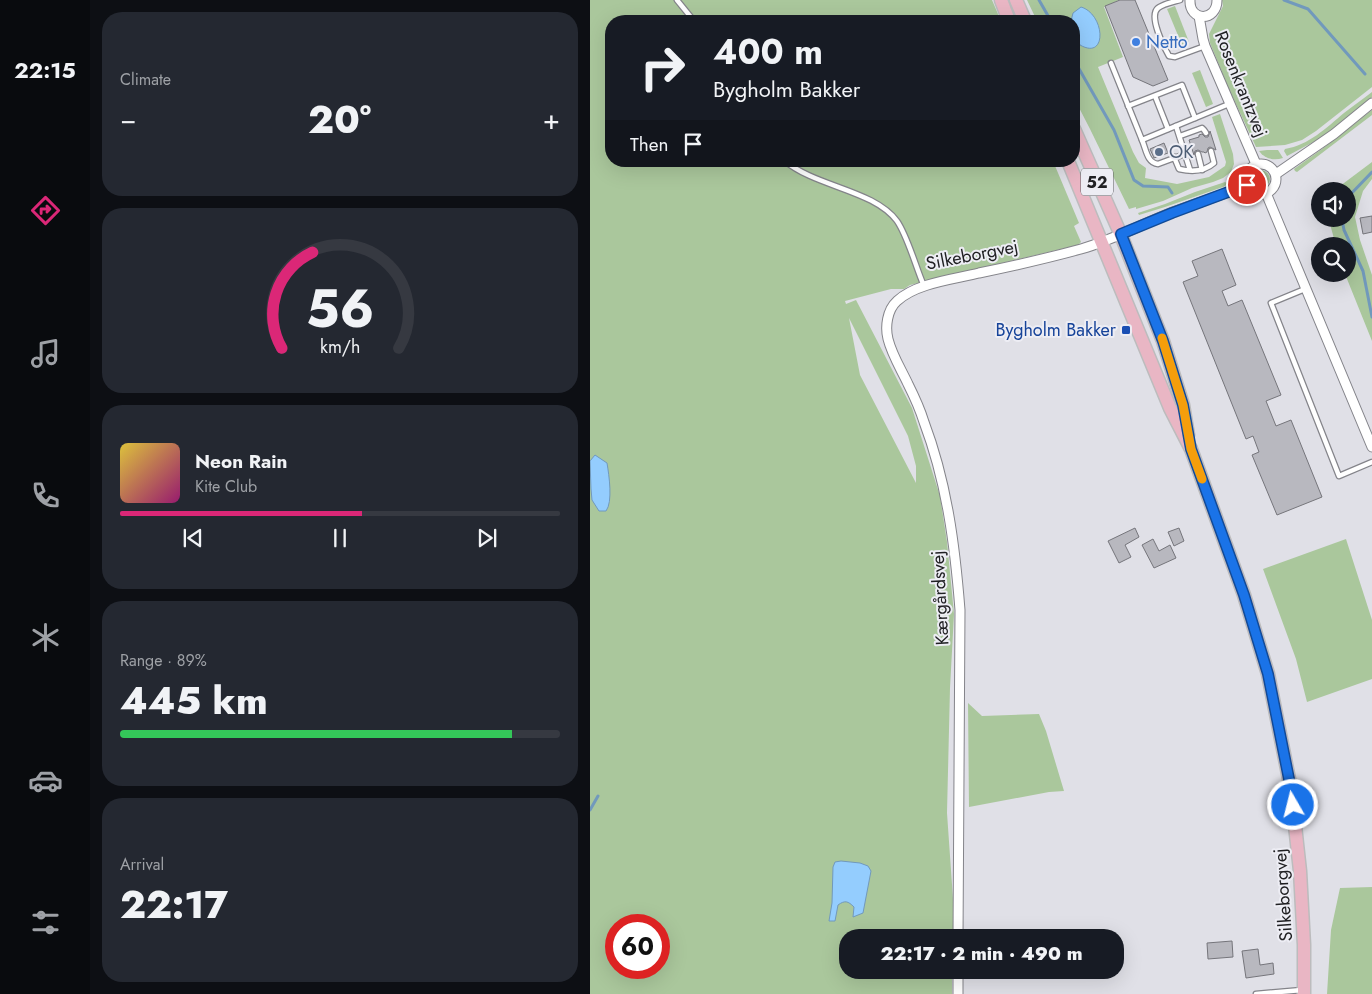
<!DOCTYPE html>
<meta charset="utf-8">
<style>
:root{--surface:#171b24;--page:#242831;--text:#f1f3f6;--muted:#9ea1a6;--line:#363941;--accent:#db2777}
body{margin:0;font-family:Jost,sans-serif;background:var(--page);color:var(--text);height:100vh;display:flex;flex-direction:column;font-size:19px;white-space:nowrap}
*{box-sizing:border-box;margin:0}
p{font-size:16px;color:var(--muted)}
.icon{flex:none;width:28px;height:28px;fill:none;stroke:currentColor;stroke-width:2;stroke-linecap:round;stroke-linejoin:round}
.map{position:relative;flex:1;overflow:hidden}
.sheet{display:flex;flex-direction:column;gap:12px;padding:12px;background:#0d0f14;width:500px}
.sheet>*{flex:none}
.hud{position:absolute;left:15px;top:15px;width:475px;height:152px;border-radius:20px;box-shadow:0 5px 20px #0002;background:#171b24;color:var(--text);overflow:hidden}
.fabs{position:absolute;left:721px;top:182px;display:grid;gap:10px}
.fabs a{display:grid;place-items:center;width:45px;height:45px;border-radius:50%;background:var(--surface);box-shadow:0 5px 20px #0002;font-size:25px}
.speed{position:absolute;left:15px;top:914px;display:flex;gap:10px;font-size:25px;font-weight:700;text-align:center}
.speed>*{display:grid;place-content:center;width:65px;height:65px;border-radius:50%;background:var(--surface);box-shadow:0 5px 20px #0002;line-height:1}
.speed .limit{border:8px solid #d22;background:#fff;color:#111}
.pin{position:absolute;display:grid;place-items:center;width:42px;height:42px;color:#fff;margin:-21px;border:2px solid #fff;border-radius:50%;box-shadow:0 1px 5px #0007}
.me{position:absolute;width:55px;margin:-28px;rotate:352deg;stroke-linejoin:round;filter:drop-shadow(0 0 4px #0008)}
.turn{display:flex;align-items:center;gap:18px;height:105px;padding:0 25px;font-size:22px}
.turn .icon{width:65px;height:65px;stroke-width:2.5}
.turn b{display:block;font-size:35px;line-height:42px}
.then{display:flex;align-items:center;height:48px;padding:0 25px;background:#0003;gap:10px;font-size:19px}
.big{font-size:38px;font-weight:800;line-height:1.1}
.sheet .tile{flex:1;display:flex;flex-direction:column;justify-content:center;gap:8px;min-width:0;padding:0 18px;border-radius:20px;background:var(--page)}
.sheet .dial{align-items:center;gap:0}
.dial svg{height:130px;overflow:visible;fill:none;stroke:var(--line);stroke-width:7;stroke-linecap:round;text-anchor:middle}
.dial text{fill:var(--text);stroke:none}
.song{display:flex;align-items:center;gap:15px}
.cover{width:60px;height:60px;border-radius:8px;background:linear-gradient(135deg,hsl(50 70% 55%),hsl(320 70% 35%))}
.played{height:5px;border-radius:2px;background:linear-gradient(90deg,var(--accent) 55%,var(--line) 55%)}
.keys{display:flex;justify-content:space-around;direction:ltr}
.heat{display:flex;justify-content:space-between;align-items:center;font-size:28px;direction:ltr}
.charge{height:8px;border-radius:4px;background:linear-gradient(90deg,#34c759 89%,var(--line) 0)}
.trip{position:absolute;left:249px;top:929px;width:285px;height:50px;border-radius:20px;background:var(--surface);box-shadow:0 5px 20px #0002;font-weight:800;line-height:50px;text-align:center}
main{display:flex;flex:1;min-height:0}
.tab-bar{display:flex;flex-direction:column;width:90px;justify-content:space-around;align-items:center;background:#090b0e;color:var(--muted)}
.tab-bar .icon{width:35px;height:35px}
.tab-bar .active{color:var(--accent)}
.tab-bar b{font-size:22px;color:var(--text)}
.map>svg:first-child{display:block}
.green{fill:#aac79c;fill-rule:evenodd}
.water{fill:#94cdfe;stroke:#7199bc}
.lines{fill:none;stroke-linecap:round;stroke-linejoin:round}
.stream{stroke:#7199bc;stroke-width:3}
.building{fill:#b8b8bf;stroke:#75757b}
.service-casing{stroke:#84848a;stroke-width:7}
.minor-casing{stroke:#84848a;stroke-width:11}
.primary-casing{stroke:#bcbcbd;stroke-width:15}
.service{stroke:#fff;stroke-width:4.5}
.minor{stroke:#fff;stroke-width:9}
.primary{stroke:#e9b6c4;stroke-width:12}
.route-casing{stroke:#114b97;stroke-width:12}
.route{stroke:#1a73e8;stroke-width:9}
.slow{stroke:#f59e0b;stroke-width:9}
.shop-dot{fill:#3f7fe0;stroke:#ededf4;stroke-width:2}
.service-dot{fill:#5c6f8a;stroke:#ededf4;stroke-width:2}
.transit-dot{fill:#1a4fb4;stroke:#ededf4;stroke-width:2}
.labels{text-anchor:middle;stroke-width:4;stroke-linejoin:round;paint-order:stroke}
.shield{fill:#ededf4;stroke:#5e5e62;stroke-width:1}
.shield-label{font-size:16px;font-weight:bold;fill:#202023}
.shop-label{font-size:18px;fill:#366cbe;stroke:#ededf4;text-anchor:start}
.street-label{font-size:18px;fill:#202023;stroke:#ededf4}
.service-label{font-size:18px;fill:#4e5e75;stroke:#ededf4;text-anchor:start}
.transit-label{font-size:18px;fill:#164399;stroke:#ededf4;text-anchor:end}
</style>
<main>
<nav class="tab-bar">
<b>22:15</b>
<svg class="icon active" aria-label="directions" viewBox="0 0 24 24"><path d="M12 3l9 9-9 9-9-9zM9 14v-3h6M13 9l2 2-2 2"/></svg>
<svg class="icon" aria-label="music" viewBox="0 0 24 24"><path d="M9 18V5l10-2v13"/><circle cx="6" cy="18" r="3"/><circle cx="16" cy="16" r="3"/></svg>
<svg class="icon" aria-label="phone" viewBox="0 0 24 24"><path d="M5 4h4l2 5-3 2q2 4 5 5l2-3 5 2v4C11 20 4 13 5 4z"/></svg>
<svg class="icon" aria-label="climate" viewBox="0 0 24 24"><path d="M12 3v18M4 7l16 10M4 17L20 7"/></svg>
<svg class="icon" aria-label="car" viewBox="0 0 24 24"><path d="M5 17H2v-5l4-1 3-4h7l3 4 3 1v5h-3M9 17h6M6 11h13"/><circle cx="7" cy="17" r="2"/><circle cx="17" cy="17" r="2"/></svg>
<svg class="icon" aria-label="filters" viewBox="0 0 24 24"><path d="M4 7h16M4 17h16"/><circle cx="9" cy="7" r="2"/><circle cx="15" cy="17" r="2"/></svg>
</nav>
<section class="sheet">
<div class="tile"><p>Climate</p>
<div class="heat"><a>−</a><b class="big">20°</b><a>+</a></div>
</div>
<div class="tile dial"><svg viewBox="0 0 100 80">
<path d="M14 69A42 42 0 1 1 86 69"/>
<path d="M14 69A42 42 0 0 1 33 10" stroke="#db2777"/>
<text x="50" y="56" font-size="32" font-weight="700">56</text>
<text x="50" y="72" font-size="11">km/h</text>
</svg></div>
<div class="tile">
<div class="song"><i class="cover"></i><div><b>Neon Rain</b><p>Kite Club</p></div></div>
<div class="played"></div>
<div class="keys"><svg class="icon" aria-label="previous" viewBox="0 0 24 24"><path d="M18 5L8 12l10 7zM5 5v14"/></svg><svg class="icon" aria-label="pause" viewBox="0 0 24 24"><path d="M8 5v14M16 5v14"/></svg><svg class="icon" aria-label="next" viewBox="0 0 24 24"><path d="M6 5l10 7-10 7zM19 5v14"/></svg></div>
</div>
<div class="tile"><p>Range · 89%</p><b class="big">445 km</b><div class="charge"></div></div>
<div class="tile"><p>Arrival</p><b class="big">22:17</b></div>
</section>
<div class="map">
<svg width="782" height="994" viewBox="0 0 782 994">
<rect width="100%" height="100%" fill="#e0e0e7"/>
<!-- green -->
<g class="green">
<path d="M0 0H402L411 21H21V161H463L489 223 484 226 491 242 488 245 320 285 314 289H301L255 301 256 304 266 300 322 408 350 496 357 542 364 614 360 688 357 813 363 899V937L258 938V970H362V994H0ZM259 318 318 436 326 466V483L270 375ZM26 925H69V968H26Z"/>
<path d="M437 0H529L514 7 533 57 508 67 543 152 549 163 556 168 555 178 587 184 619 177 635 166 636 162 622 117 630 114 643 154 644 164 641 172 633 178 623 182 602 188 573 201 546 209V207L539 209 500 129 484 98V21H447Z"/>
<path d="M632 0H782V87L726 131 712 140 695 145 666 147 638 87 620 43 619 34 633 6Z"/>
<path d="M585 6 599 42 592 45 577 9Z"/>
<path d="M610 70 623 104 616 107 602 73Z"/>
<path d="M782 92V97L731 138 697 156 694 151 695 149C719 145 736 128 754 113 763 106 773 99 782 92Z"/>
<path d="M782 110V115L707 172 705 171 704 169 732 149Z"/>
<path d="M677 150H688L693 158C684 161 675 159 669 151Z"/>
<path d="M782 162V179L773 191 765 217 770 240 782 275V341L755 274H758V246H746L740 224 741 219H758V191H746V189Z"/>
<circle cx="671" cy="179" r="9"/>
<path d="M635 182 638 184 633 187 575 207 549 215 548 213 575 204 605 192Z"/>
<path d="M756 539 782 620V679L717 702 706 659 673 569Z"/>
<path d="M378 703 392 716 449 714 456 731 474 791 459 792 379 807Z"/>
<path d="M782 887V994H737L741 930 750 888Z"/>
</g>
<!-- water -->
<g class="water">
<path d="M491 7C515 14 518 61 490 45L484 33V21H481L483 13Z"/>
<path d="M5 455 17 463C19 475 23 502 16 511H9L2 500 1 489 0 461Z"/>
<path d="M251 861 270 863 278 866 281 871 273 913 263 917 264 907C258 901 255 900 248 905L245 921H239L242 903 243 867 245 862Z"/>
</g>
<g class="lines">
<!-- stream -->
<g class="stream">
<path d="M449 0 461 21"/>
<path d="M694 0 718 9 775 74"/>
<path d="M484 60 524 130 544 180 553 186 578 187 582 193"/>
<path d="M758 197 782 172"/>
<path d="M752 219 754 230 773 271 782 317"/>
<path d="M0 810 8 796"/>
</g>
</g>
<!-- building -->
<g class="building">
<path d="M530 0H545L578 80 563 86 543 77 515 6Z"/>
<path d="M620 131 626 150 620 147 618 148 617 152 615 153 614 152H612L608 150 605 151 604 155 599 140 609 137V135L612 134 615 137H618Z"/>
<path d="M574 143 578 153 564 158 560 149Z"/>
<path d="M782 216V232L773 234 770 218Z"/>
<path d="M632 249 646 285 632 291 638 306 652 300 691 395 676 401 686 426 701 420 732 497 687 515 662 455 669 452 663 436 656 439 593 282 608 276 602 261Z"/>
<path d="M545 528 549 537 535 545 541 557 529 563 518 541Z"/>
<path d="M589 528 594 541 584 546 578 532Z"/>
<path d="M563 539 569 551 580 545 586 558 564 568 552 545Z"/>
<path d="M642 941 643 957 618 959 617 943Z"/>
<path d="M668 949 670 965 683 963 684 974 656 978 652 951Z"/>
</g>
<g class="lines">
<!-- service casing -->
<g class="service-casing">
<g id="service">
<path d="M87 0 104 21"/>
<path d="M590 0C583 2 573 4 568 8 558 16 574 47 579 56L585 57 615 46"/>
<path d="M521 63 552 140 639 104"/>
<path d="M565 96 578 129"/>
<path d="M538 106 592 85 605 118"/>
<path d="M586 126 600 170"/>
<path d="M590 136 612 128 614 130 616 133"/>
<path d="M552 140C556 149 557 163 568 164L595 154"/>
<path d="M608 154 612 170"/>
<path d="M584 157 589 169C602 172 614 172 624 163L621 151"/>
<path d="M195 161C226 187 284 190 307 221 318 237 326 268 334 286"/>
<path d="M715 289 681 303 749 476 782 462"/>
<path d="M666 994 712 990"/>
</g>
</g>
<!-- minor casing -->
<g class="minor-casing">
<g id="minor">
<path d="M600 0C599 22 627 22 627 0"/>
<path d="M609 16 613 39 615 46 666 164"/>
<circle cx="671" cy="179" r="15"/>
<path d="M686 174 744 134 782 103"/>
<path d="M676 193 782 447"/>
<path d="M368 938 370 610C365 546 357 483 334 422 330 409 324 396 318 384 311 369 302 355 298 339 295 327 297 310 307 301 326 283 365 279 389 273 423 266 458 258 491 249 523 240 552 224 583 212 607 203 632 195 657 185"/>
<path d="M368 994V970"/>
</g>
</g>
<!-- primary casing -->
<g class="primary-casing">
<g id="primary">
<path d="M411 0 419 21"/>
<path d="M426 0 435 21"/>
<path d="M484 129 531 235 573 341 593 405 598 435"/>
<path d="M478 161 580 408 601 449 654 595 678 674 701 789 710 871 714 945V994"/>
</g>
</g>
<!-- service -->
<use href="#service" class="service"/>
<!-- minor -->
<use href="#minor" class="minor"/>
<!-- primary -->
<use href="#primary" class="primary"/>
</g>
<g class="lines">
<!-- route casing -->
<g class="route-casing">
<path id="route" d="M657 185 582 213 531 234 573 341 593 405 601 449 654 595 678 674 701 789 703 805"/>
</g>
<!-- route -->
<use href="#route" class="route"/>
<!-- slow -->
<path class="slow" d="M572 338 593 405 601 449 612 479"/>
</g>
<!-- markers -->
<circle class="shop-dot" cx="546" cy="42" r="5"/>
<circle class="service-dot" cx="569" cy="152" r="5"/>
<rect class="transit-dot" x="531" y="325" width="10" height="10" rx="2.5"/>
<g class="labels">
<!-- shield labels -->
<rect class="shield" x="491" y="168.5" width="32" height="27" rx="4"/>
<g class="shield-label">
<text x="507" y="188">52</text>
</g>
<!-- shop labels -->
<g class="shop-label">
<text x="556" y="48">Netto</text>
</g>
<!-- street labels -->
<g class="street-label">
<text transform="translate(651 84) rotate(68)" y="6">Rosenkrantzvej</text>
<text transform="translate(382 255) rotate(-11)" y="6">Silkeborgvej</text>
<text transform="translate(350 598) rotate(-93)" y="6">Kærgårdsvej</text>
<text transform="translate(693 895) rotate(-94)" y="6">Silkeborgvej</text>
</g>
<!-- service labels -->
<g class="service-label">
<text x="579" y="158">OK</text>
</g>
<!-- transit labels -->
<g class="transit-label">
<text x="526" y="336">Bygholm Bakker</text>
</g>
</g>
</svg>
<div class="fabs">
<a><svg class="icon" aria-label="sound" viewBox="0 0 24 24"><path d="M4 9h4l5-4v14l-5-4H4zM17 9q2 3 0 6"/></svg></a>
<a><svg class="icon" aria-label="search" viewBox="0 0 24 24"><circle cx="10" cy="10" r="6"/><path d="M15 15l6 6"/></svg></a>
</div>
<div class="speed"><div class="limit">60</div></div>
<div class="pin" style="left:657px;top:185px;background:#d93025"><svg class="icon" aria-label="arrive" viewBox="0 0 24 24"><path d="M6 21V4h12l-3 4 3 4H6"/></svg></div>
<svg class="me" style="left:703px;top:805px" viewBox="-20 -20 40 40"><circle r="17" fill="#1a73e8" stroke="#fff" stroke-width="3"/><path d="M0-11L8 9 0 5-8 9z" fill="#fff"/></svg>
<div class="trip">22:17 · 2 min · 490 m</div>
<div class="hud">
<div class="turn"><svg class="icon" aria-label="right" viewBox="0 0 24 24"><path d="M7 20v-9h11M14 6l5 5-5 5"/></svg><div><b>400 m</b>Bygholm Bakker</div></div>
<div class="then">Then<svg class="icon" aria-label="arrive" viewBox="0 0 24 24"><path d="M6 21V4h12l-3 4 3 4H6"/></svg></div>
</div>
</div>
</main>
